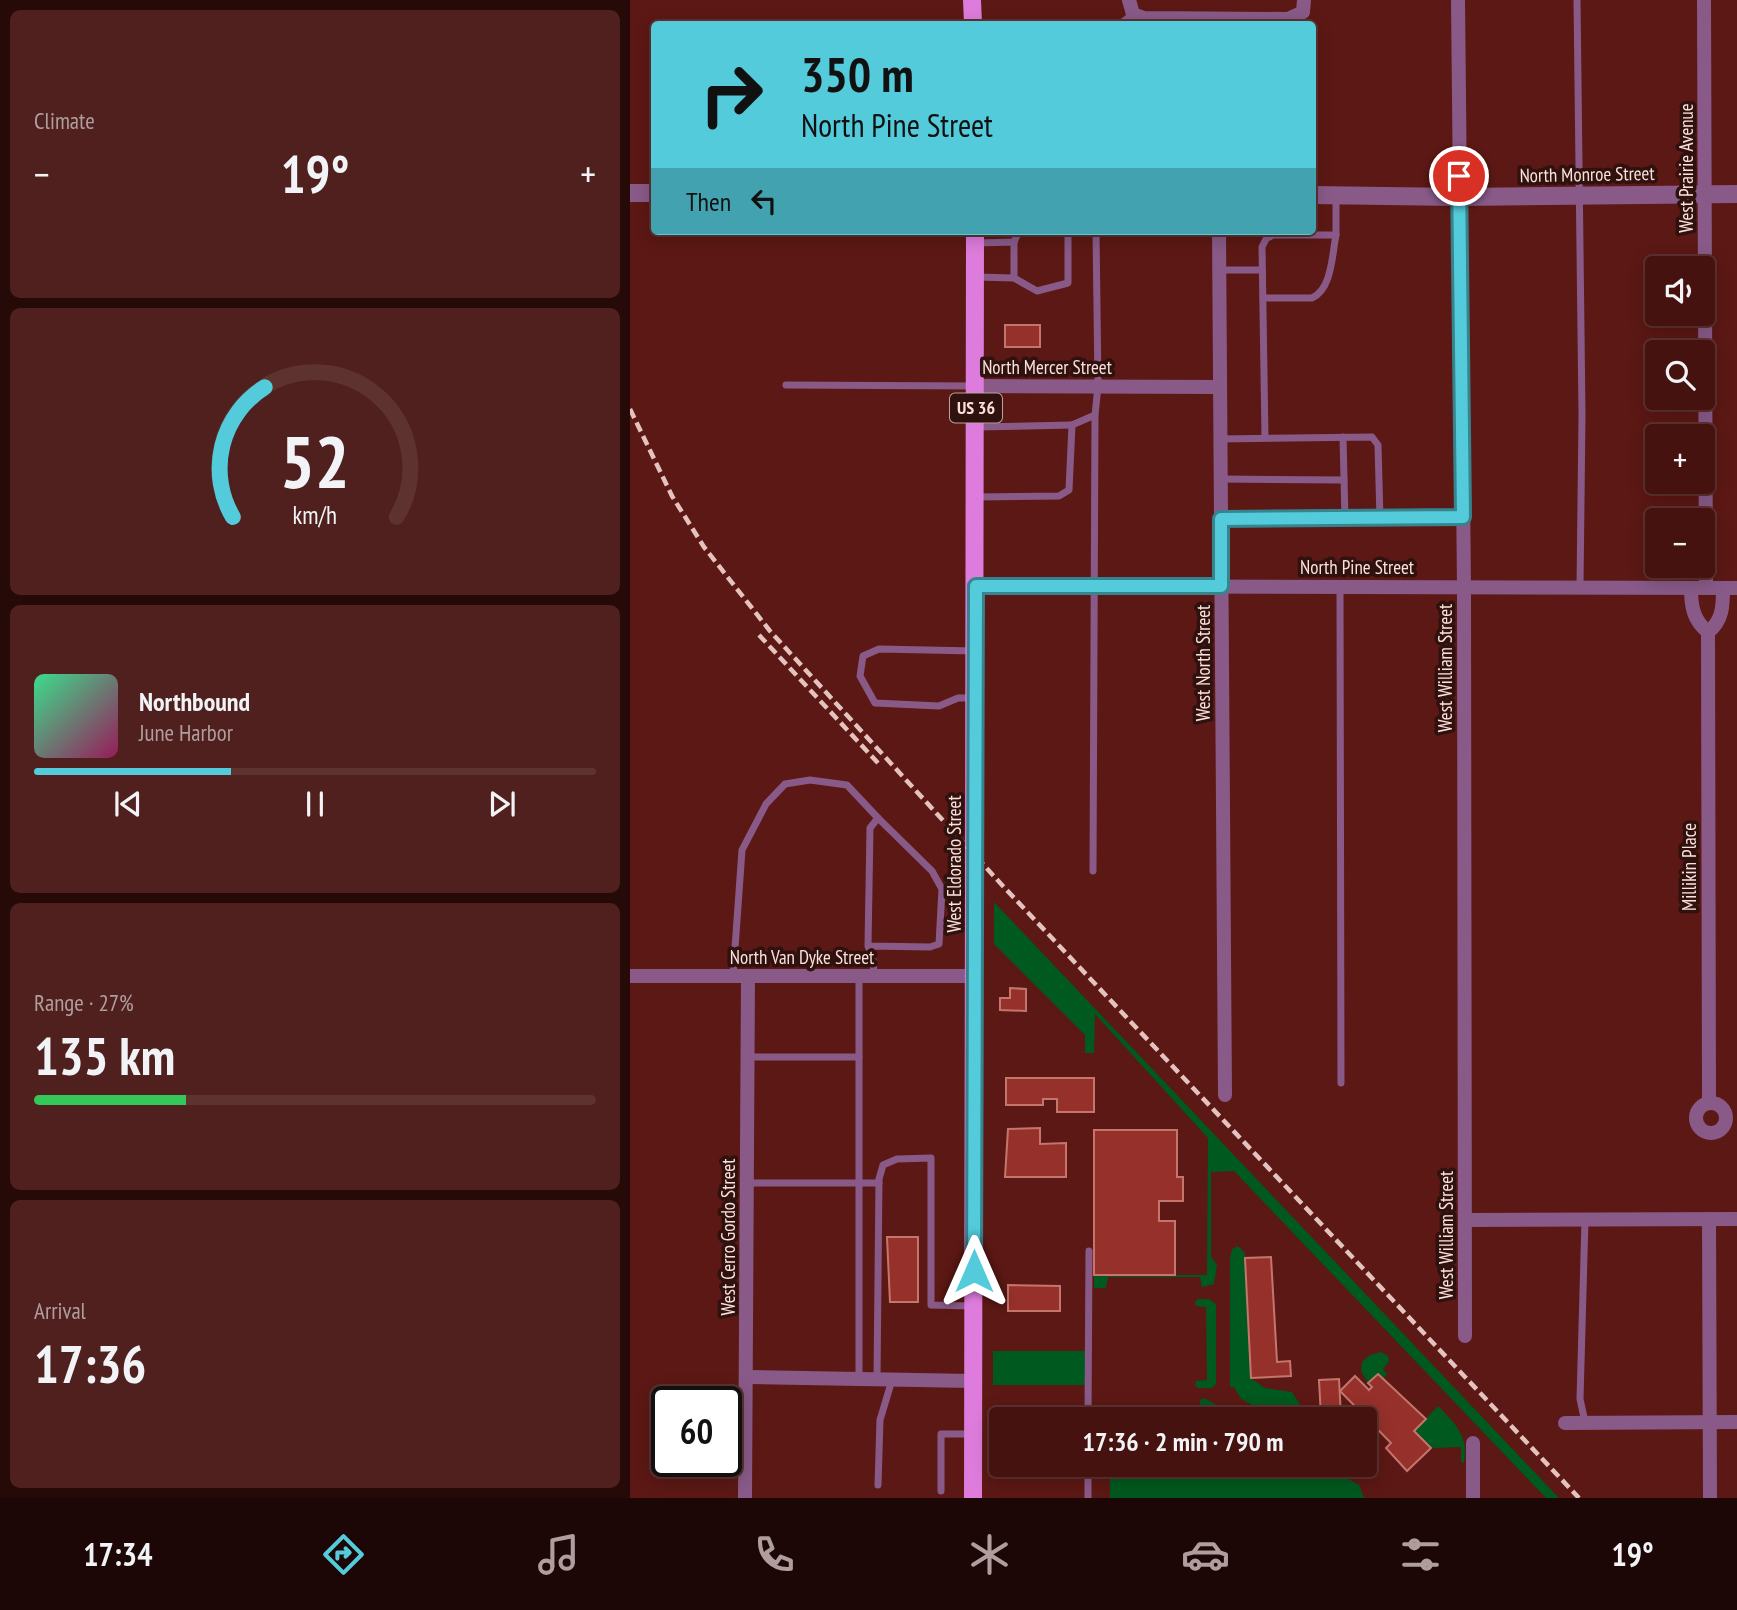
<!DOCTYPE html>
<meta charset="utf-8">
<style>
:root{--surface:#45120f;--page:#4f201d;--text:#f1f3f6;--muted:#b09e9e;--line:#5d322f;--accent:#53cbdb}
body{margin:0;font-family:"PT Sans Narrow",sans-serif;background:var(--page);color:var(--text);height:100vh;display:flex;flex-direction:column;font-size:26px;white-space:nowrap}
*{box-sizing:border-box;margin:0}
p{font-size:23px;color:var(--muted)}
.icon{flex:none;width:38px;height:38px;fill:none;stroke:currentColor;stroke-width:2;stroke-linecap:round;stroke-linejoin:round}
.map{position:relative;flex:1;overflow:hidden}
.sheet{display:flex;flex-direction:column;gap:10px;padding:10px;background:#260a08;width:630px}
.sheet>*{flex:none}
.hud{position:absolute;left:21px;top:21px;width:665px;height:214px;border-radius:7px;box-shadow:0 4px 18px #0003,0 0 0 2px var(--line);background:#53cbdb;color:#111;overflow:hidden}
.fabs{position:absolute;left:1015px;top:256px;display:grid;gap:14px}
.fabs a{display:grid;place-items:center;width:70px;height:70px;border-radius:7px;background:var(--surface);box-shadow:0 4px 18px #0003,0 0 0 2px var(--line);font-size:35px}
.speed{position:absolute;left:21px;top:1386px;display:flex;gap:14px;font-size:35px;font-weight:700;text-align:center}
.speed>*{display:grid;place-content:center;width:91px;height:91px;border-radius:50%;background:var(--surface);box-shadow:0 4px 18px #0003,0 0 0 2px var(--line);line-height:1}
.speed .limit{border:4px solid #111;border-radius:10px;background:#fff;color:#111}
.pin{position:absolute;display:grid;place-items:center;width:60px;height:60px;color:#fff;margin:-30px;border:4px solid #fff;border-radius:50%;box-shadow:0 2px 7px #0007}
.me{position:absolute;width:77px;margin:-38px;rotate:0deg;stroke-linejoin:round;filter:drop-shadow(0 0 5px #0008)}
.turn{display:flex;align-items:center;gap:24px;height:147px;padding:0 35px;font-size:32px}
.turn .icon{width:91px;height:91px;stroke-width:2.5}
.turn b{display:block;font-size:49px;line-height:60px}
.then{display:flex;align-items:center;height:66px;padding:0 35px;background:#0003;gap:14px;font-size:26px}
.big{font-size:52px;font-weight:700;line-height:1.1}
.sheet .widget{flex:1;display:flex;flex-direction:column;justify-content:center;gap:10px;min-width:0;padding:0 24px;border-radius:10px;background:var(--page)}
.sheet .dial{align-items:center;gap:0}
.dial svg{height:182px;overflow:visible;fill:none;stroke:var(--line);stroke-width:7;stroke-linecap:round;text-anchor:middle}
.dial text{fill:var(--text);stroke:none}
.song{display:flex;align-items:center;gap:21px}
.cover{width:84px;height:84px;border-radius:10px;background:linear-gradient(135deg,hsl(150 70% 55%),hsl(330 70% 35%))}
.played{height:7px;border-radius:4px;background:linear-gradient(90deg,var(--accent) 35%,var(--line) 35%)}
.keys{display:flex;justify-content:space-around;direction:ltr}
.heat{display:flex;justify-content:space-between;align-items:center;font-size:38px;direction:ltr}
.charge{height:10px;border-radius:5px;background:linear-gradient(90deg,#34c759 27%,var(--line) 0)}
.trip{position:absolute;left:359px;top:1407px;width:388px;height:70px;border-radius:7px;background:var(--surface);box-shadow:0 4px 18px #0003,0 0 0 2px var(--line);font-weight:700;line-height:70px;text-align:center}
.menu{display:flex;height:112px;justify-content:space-around;align-items:center;background:#1c0706;color:var(--muted)}
.menu .icon{width:49px;height:49px}
.menu .on{color:var(--accent)}
.menu b{font-size:32px;color:var(--text)}
main{display:flex;flex:1;min-height:0}
.map>svg:first-child{display:block}
.green{fill:#00591e}
.building{fill:#96302a;stroke:#c4766d;stroke-width:2}
.lines{fill:none;stroke-linecap:round;stroke-linejoin:round}
.service{stroke:#895a88;stroke-width:7}
.minor{stroke:#895a88;stroke-width:14}
.tertiary{stroke:#895a88;stroke-width:18}
.primary{stroke:#dd7cdc;stroke-width:18}
.rail{stroke:#e4c3bf;stroke-width:4.5;stroke-dasharray:10 5;stroke-linecap:butt}
.route-casing{stroke:#36848e;stroke-width:18}
.route{stroke:#53cbdb;stroke-width:12}
.labels{text-anchor:middle;stroke-width:7;stroke-linejoin:round;paint-order:stroke}
.shield{fill:#2f110e;stroke:#bea29e;stroke-width:2}
.shield-label{font-size:18px;font-weight:bold;fill:#fbe0dc}
.street-label{font-size:19px;fill:#fbe0dc;stroke:#2f110e}
</style>
<main>
<section class="sheet">
<div class="widget"><p>Climate</p>
<div class="heat"><a>−</a><b class="big">19°</b><a>+</a></div>
</div>
<div class="widget dial"><svg viewBox="0 0 100 80">
<path d="M14 69A42 42 0 1 1 86 69"/>
<path d="M14 69A42 42 0 0 1 28 12" stroke="#53cbdb"/>
<text x="50" y="56" font-size="32" font-weight="700">52</text>
<text x="50" y="72" font-size="11">km/h</text>
</svg></div>
<div class="widget">
<div class="song"><i class="cover"></i><div><b>Northbound</b><p>June Harbor</p></div></div>
<div class="played"></div>
<div class="keys"><svg class="icon" aria-label="previous" viewBox="0 0 24 24"><path d="M18 5L8 12l10 7zM5 5v14"/></svg><svg class="icon" aria-label="pause" viewBox="0 0 24 24"><path d="M8 5v14M16 5v14"/></svg><svg class="icon" aria-label="next" viewBox="0 0 24 24"><path d="M6 5l10 7-10 7zM19 5v14"/></svg></div>
</div>
<div class="widget"><p>Range · 27%</p><b class="big">135 km</b><div class="charge"></div></div>
<div class="widget"><p>Arrival</p><b class="big">17:36</b></div>
</section>
<div class="map">
<svg width="1107" height="1498" viewBox="0 0 1107 1498">
<rect width="100%" height="100%" fill="#5c1814"/>
<!-- green -->
<g class="green">
<path d="M364 902 929 1498H916L604 1171 581 1172V1257L587 1265 584 1284 572 1287 570 1277H478L476 1288H464V1275H577L578 1138 465 1014 464 1053H455V1035L364 944Z"/>
<path d="M608 1246 615 1253 622 1379 635 1388 662 1392 679 1419H648L611 1399 604 1387H600V1258L602 1249Z"/>
<path d="M568 1299H579L586 1304V1384L582 1388H568L565 1385 566 1381 577 1380 576 1307 566 1306 565 1302Z"/>
<rect x="363" y="1351" width="95" height="34"/>
<path d="M751 1352 758 1356 759 1362 753 1369 757 1374 753 1379 748 1374 738 1383 731 1371 732 1362 740 1355Z"/>
<path d="M573 1398 576 1399 613 1419H570V1401Z"/>
<path d="M808 1406C826 1424 839 1437 834 1463L831 1462V1447L801 1448 784 1431Z"/>
<path d="M480 1465H694L729 1485 734 1498H480Z"/>
</g>
<!-- building -->
<g class="building">
<rect x="375" y="325" width="35" height="22"/>
<path d="M380 988 396 989V1011L370 1010V998H380Z"/>
<path d="M376 1078H464V1112H427V1099H413V1105H376Z"/>
<path d="M410 1128V1144L436 1143V1177H375L378 1129Z"/>
<path d="M464 1130H547V1177H553V1201H529V1221H545V1275H464Z"/>
<path d="M257 1237H288V1302H260Z"/>
<path d="M641 1257 647 1362 660 1361 661 1376 621 1378 615 1258Z"/>
<path d="M378 1285 430 1286V1311H378Z"/>
<path d="M748 1374 796 1419 784 1431 801 1448 777 1471 756 1448 761 1443 710 1391 725 1376 739 1390 742 1387 738 1383Z"/>
<path d="M709 1379 711 1416 691 1417 689 1380Z"/>
<rect x="378" y="1410" width="53" height="9"/>
</g>
<g class="lines">
<!-- service -->
<g class="service">
<path d="M947 0 952 415 950 588"/>
<path d="M490 24 503 14"/>
<path d="M384 242 389 231"/>
<path d="M589 270H632"/>
<path d="M346 277 384 278V242L347 243"/>
<path d="M384 278 407 291 438 283V231"/>
<path d="M633 298H682C702 289 702 255 706 235"/>
<path d="M156 385 346 386"/>
<path d="M347 427 442 425"/>
<path d="M635 437 632 247 636 239 643 235H706V198"/>
<path d="M713 437 715 519"/>
<path d="M590 439 742 437 748 445 750 519"/>
<path d="M591 479 714 480"/>
<path d="M347 497 429 496 439 490 442 425 465 415 468 386 466 231"/>
<path d="M591 519 833 517"/>
<path d="M710 587 711 1083"/>
<path d="M343 698H328L309 706 245 703 230 676 233 656 249 649 345 651"/>
<path d="M463 871 465 415"/>
<path d="M238 946 300 947 309 944 312 889 302 871 248 818 240 828 238 946 243 959 244 976"/>
<path d="M103 976 112 850 136 804 155 784 180 780 217 785 248 818"/>
<path d="M118 1057H229"/>
<path d="M117 1183H249"/>
<path d="M229 1379V976"/>
<path d="M247 1379 249 1179 253 1165 267 1159 301 1158V1305L341 1306"/>
<path d="M458 1419 459 1251"/>
<path d="M955 1422 950 1399 955 1220"/>
<path d="M248 1485 250 1420 262 1380"/>
<path d="M311 1491V1434H343"/>
<path d="M458 1498V1465"/>
</g>
<!-- minor -->
<g class="minor">
<path d="M499 0 503 14 514 18 658 19 673 12 674 0"/>
<path d="M828 0 834 587 835 1336"/>
<path d="M1074 0 1076 588"/>
<path d="M589 231 595 1095"/>
<path d="M346 386 589 387"/>
<path d="M346 586 1107 588"/>
<path d="M1061 588C1061 606 1063 620 1078 632L1079 1103"/>
<path d="M1078 632C1093 621 1093 605 1093 588"/>
<path d="M0 976H345"/>
<circle cx="1081" cy="1118" r="15"/>
<path d="M1079 1219 1080 1498"/>
<path d="M836 1220 1107 1219"/>
<path d="M117 1377 343 1381"/>
<path d="M935 1423 1107 1422"/>
<path d="M843 1443V1498"/>
<path d="M115 1498 118 976"/>
</g>
<!-- tertiary -->
<g class="tertiary">
<path d="M0 193H24"/>
<path d="M682 195 829 197 1107 194"/>
</g>
<!-- primary -->
<g class="primary">
<path d="M342 0 343 24"/>
<path d="M343 1498 345 231"/>
</g>
<!-- rail -->
<g class="rail">
<path d="M0 409 42 496 74 547 140 631 372 885 949 1498"/>
<path d="M129 635 248 763"/>
</g>
</g>
<g class="lines">
<!-- route casing -->
<g class="route-casing">
<path id="route" d="M344 1271 346 586H591V519L833 517 829 176"/>
</g>
<!-- route -->
<use href="#route" class="route"/>
</g>
<g class="labels">
<!-- shield labels -->
<rect class="shield" x="320" y="393.5" width="52" height="29" rx="5"/>
<g class="shield-label">
<text x="346" y="414">US 36</text>
</g>
<!-- street labels -->
<g class="street-label">
<text transform="translate(1056 168) rotate(-90)" y="7">West Prairie Avenue</text>
<text transform="translate(957 174) rotate(-1)" y="7">North Monroe Street</text>
<text x="417" y="374">North Mercer Street</text>
<text x="727" y="574">North Pine Street</text>
<text transform="translate(573 663) rotate(-90)" y="7">West North Street</text>
<text transform="translate(815 668) rotate(-90)" y="7">West William Street</text>
<text transform="translate(324 864) rotate(-90)" y="7">West Eldorado Street</text>
<text transform="translate(1059 867) rotate(-90)" y="7">Millikin Place</text>
<text x="172" y="964">North Van Dyke Street</text>
<text transform="translate(816 1235) rotate(-90)" y="7">West William Street</text>
<text transform="translate(98 1237) rotate(-90)" y="7">West Cerro Gordo Street</text>
</g>
</g>
</svg>
<div class="fabs">
<a><svg class="icon" aria-label="sound" viewBox="0 0 24 24"><path d="M4 9h4l5-4v14l-5-4H4zM17 9q2 3 0 6"/></svg></a>
<a><svg class="icon" aria-label="search" viewBox="0 0 24 24"><circle cx="10" cy="10" r="6"/><path d="M15 15l6 6"/></svg></a>
<a>+</a>
<a>−</a>
</div>
<div class="speed"><div class="limit">60</div></div>
<div class="pin" style="left:829px;top:176px;background:#d93025"><svg class="icon" aria-label="arrive" viewBox="0 0 24 24"><path d="M6 21V4h12l-3 4 3 4H6"/></svg></div>
<svg class="me" style="left:344px;top:1271px" viewBox="-20 -20 40 40"><path d="M0-17L14 15 0 8-14 15z" fill="#53cbdb" stroke="#fff" stroke-width="4"/></svg>
<div class="trip">17:36 · 2 min · 790 m</div>
<div class="hud">
<div class="turn"><svg class="icon" aria-label="right" viewBox="0 0 24 24"><path d="M7 20v-9h11M14 6l5 5-5 5"/></svg><div><b>350 m</b>North Pine Street</div></div>
<div class="then">Then<svg class="icon" aria-label="left" viewBox="0 0 24 24"><path d="M17 20v-9H6M10 6l-5 5 5 5"/></svg></div>
</div>
</div>
</main>
<nav class="menu">
<b>17:34</b>
<svg class="icon on" aria-label="directions" viewBox="0 0 24 24"><path d="M12 3l9 9-9 9-9-9zM9 14v-3h6M13 9l2 2-2 2"/></svg>
<svg class="icon" aria-label="music" viewBox="0 0 24 24"><path d="M9 18V5l10-2v13"/><circle cx="6" cy="18" r="3"/><circle cx="16" cy="16" r="3"/></svg>
<svg class="icon" aria-label="phone" viewBox="0 0 24 24"><path d="M5 4h4l2 5-3 2q2 4 5 5l2-3 5 2v4C11 20 4 13 5 4z"/></svg>
<svg class="icon" aria-label="climate" viewBox="0 0 24 24"><path d="M12 3v18M4 7l16 10M4 17L20 7"/></svg>
<svg class="icon" aria-label="car" viewBox="0 0 24 24"><path d="M5 17H2v-5l4-1 3-4h7l3 4 3 1v5h-3M9 17h6M6 11h13"/><circle cx="7" cy="17" r="2"/><circle cx="17" cy="17" r="2"/></svg>
<svg class="icon" aria-label="filters" viewBox="0 0 24 24"><path d="M4 7h16M4 17h16"/><circle cx="9" cy="7" r="2"/><circle cx="15" cy="17" r="2"/></svg>
<b>19°</b>
</nav>
